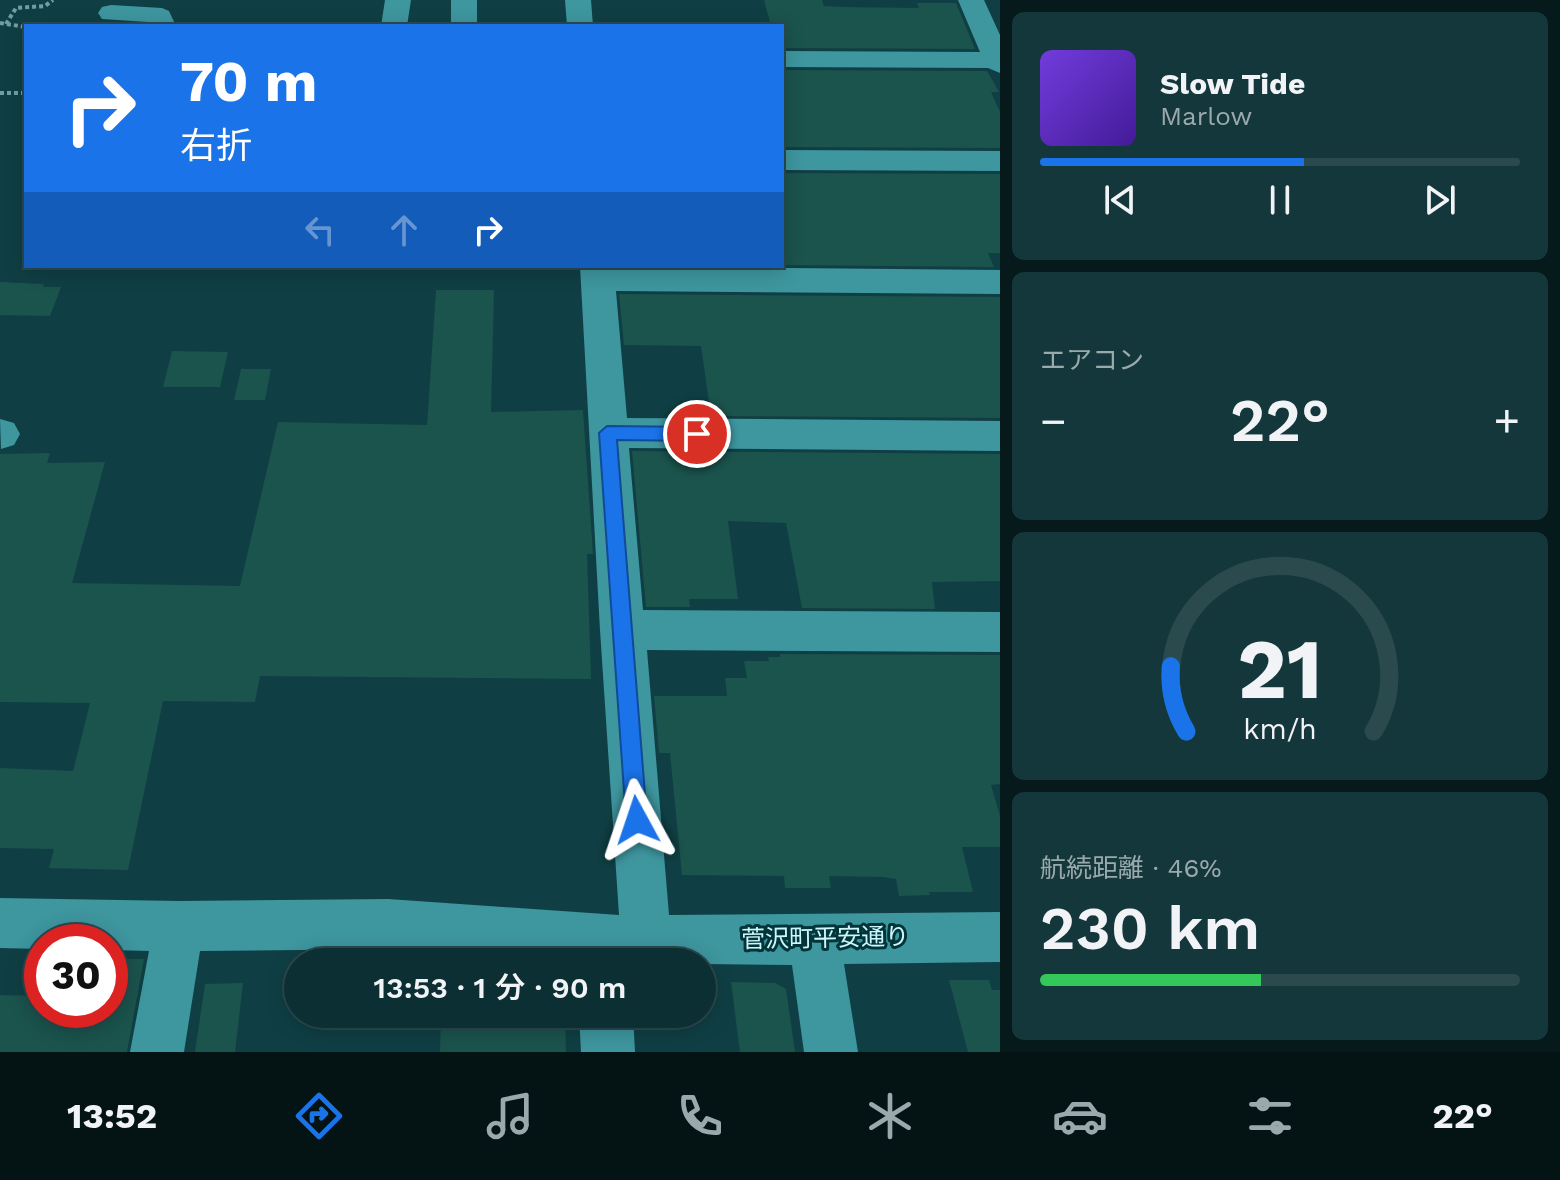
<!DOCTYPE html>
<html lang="ja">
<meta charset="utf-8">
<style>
:root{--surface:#0b2f33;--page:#14373b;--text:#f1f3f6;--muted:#9aa9ac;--line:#2b4a4e;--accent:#1a73e8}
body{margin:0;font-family:"Work Sans","Noto Sans JP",sans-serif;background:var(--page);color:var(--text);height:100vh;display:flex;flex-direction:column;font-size:30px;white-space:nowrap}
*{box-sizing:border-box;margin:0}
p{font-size:26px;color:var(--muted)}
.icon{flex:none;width:44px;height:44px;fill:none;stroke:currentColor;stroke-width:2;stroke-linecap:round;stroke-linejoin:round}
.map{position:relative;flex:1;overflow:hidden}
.details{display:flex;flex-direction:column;gap:12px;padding:12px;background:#061a1c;width:560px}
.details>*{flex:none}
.hud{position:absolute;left:24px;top:24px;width:760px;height:244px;border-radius:0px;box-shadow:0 4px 20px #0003,0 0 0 2px var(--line);background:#1a73e8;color:#fff;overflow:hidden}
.speed{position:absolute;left:24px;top:924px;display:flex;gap:16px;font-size:40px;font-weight:700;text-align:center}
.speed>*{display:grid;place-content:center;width:104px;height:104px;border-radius:50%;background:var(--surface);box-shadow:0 4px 20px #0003,0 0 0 2px var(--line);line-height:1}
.speed .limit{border:12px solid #d22;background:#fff;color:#111}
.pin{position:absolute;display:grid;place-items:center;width:68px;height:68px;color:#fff;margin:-34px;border:4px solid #fff;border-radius:50%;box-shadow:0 2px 8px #0007}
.me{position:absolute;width:88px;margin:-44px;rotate:355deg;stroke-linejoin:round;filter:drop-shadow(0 0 6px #0008)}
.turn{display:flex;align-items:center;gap:28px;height:168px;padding:0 24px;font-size:36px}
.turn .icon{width:104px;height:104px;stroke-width:2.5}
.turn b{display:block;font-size:56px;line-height:68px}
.lanes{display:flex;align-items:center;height:76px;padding:0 24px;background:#0003;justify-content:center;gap:40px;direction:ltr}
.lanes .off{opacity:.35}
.big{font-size:60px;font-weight:600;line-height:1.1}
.details .card{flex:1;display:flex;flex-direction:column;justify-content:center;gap:12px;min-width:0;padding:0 28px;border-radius:12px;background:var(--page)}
.details .dial{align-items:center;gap:0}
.dial svg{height:208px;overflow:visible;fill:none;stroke:var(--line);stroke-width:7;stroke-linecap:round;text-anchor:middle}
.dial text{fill:var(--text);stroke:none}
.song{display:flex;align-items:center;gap:24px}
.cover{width:96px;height:96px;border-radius:12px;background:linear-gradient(135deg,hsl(260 70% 55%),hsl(260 70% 35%))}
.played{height:8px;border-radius:4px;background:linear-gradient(90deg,var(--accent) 55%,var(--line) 55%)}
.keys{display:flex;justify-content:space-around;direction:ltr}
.heat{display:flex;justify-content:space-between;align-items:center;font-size:44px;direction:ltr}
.charge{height:12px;border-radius:6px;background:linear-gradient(90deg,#34c759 46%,var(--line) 0)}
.trip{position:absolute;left:284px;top:948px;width:432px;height:80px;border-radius:40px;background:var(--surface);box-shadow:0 4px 20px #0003,0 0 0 2px var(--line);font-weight:600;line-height:80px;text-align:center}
.tab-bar{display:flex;height:128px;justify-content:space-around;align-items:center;background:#041314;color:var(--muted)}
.tab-bar .icon{width:56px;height:56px}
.tab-bar .active{color:var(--accent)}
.tab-bar b{font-size:36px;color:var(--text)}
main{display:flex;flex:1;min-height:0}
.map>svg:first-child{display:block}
.building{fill:#1b534d}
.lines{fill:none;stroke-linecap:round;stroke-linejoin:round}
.path{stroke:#729ea3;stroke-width:4;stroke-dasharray:4 3;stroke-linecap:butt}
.minor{fill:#3e969f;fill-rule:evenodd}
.route{fill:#1a73e8;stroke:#114b97;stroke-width:2}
.labels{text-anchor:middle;stroke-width:6;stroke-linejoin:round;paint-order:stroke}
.near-street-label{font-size:24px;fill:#cef7fb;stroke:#013539}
</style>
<main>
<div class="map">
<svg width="1000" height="1052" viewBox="0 0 1000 1052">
<rect width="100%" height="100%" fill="#0f3f44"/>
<!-- building -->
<g class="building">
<path d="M764 0H822L824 6 843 7 919 8 917 3H956L975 49 782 48V26H771Z"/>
<path d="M782 70 987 71 999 92H991L1000 112V148L782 147Z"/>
<path d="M782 173 1000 174V253H988L994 267 782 265Z"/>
<path d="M0 282 44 284 43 287H61L50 316 0 315Z"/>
<path d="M436 290H494L491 412 583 410 593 554H587L591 679 260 676 255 702 163 701 128 870 49 868 54 849 0 848V768L73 771 90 703 0 702V454L50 453 47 463 105 462 72 583 240 586 278 422 427 425Z"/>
<path d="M619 294 1000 297V418L711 416 701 346 624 345Z"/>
<path d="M172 351 228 352 220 387H163Z"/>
<path d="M241 369H271L265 400H234Z"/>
<path d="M632 451 1000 454V581L932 582 935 609 802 608 786 523 728 521 738 599H689L690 607H646Z"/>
<path d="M780 654 1000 655V784L991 785 1000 816V847H962L973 892H929L930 895 899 896 896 879 883 877 829 876 831 888H785L784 876 682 875 670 753H659L654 696H727L725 678H747L744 661H769L768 657H780Z"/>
<path d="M110 959H144L127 1052H0V995L42 996V1010H110Z"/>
<path d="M949 980H989L992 990H1000V1052H968Z"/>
<path d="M731 982 775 983 786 989 795 1052H740Z"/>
<path d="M243 983 235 1052H195L205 984Z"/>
<path d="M441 1014H565L566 1052H440Z"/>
</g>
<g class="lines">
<!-- path -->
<g class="path">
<path d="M0 23 26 27"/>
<path d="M6 24 16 8 45 6 53 0"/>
<path d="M0 93H26"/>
</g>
<!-- minor -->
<g class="minor">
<path d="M385 0H411L407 26H381Z"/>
<rect x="451" y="0" width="26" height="26"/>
<path d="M565 0H591L593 26H567Z"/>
<path d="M958 0H984L1000 35V73L988 68 782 67V51L980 52Z"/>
<path d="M111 5 162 8 169 11 176 26H150L148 22 102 19 98 13 102 7Z"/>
<path d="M782 150 1000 151V171L782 170Z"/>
<path d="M580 266 1000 270V294L616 291 627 418 1000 421V451L629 448 643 610 1000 612V652L647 650 669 915 1000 912V962L844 964 858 1052H804L792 965 546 962 388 949 200 951 184 1052H130L149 951 110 950V942H42V949L0 948V898L179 901 388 899 619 915 600 630Z"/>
<path d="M0 419 14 423 20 434 14 445 1 449Z"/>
<path d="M579 1014H633L635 1052H581Z"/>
</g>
</g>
<!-- route -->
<path class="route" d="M607 426 697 427 706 434 697 441 617 440 647 820 644 828 637 831 629 828 626 820 599 433Z"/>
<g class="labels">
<!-- near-street labels -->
<g class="near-street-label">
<text transform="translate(825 938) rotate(-1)" y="8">菅沢町平安通り</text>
</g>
</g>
</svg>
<div class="speed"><div class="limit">30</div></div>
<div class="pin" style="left:697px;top:434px;background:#d93025"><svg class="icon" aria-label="arrive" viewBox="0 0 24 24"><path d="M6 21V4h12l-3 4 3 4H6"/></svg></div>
<svg class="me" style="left:637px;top:820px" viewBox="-20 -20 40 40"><path d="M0-17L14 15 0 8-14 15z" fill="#1a73e8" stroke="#fff" stroke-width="4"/></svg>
<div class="trip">13:53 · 1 分 · 90 m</div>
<div class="hud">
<div class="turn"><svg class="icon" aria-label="right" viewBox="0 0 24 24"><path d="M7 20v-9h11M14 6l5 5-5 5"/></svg><div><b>70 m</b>右折</div></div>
<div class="lanes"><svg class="icon off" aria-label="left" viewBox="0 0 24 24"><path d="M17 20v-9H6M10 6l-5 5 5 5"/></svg><svg class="icon off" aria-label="ahead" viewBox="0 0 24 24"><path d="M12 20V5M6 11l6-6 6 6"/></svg><svg class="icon" aria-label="right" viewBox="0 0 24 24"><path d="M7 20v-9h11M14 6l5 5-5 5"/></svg></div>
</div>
</div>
<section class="details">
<div class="card">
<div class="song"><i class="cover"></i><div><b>Slow Tide</b><p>Marlow</p></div></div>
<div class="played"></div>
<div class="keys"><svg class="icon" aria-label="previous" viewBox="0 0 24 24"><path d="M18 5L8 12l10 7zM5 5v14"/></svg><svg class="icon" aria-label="pause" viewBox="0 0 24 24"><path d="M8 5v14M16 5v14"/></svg><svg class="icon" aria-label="next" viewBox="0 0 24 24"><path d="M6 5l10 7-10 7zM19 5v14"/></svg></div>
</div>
<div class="card"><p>エアコン</p>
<div class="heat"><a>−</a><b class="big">22°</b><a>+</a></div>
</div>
<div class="card dial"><svg viewBox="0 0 100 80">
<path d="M14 69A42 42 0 1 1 86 69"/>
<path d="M14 69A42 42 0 0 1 8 44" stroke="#1a73e8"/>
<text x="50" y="56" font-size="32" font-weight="700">21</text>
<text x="50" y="72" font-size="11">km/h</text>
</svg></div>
<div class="card"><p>航続距離 · 46%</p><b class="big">230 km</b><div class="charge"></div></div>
</section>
</main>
<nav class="tab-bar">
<b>13:52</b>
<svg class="icon active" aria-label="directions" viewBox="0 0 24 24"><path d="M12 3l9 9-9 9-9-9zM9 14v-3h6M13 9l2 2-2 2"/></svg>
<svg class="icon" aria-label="music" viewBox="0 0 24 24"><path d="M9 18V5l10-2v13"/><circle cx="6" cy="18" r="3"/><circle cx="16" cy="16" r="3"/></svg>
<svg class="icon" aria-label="phone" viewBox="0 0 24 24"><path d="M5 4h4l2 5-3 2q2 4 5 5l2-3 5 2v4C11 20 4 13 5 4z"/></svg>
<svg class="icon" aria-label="climate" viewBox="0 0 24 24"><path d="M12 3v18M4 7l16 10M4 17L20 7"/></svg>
<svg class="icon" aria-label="car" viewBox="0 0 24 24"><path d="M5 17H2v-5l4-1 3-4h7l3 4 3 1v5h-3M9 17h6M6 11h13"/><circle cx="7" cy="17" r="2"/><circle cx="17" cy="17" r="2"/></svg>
<svg class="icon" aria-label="filters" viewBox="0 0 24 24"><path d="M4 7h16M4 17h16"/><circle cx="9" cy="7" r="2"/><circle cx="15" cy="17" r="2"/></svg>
<b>22°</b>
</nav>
